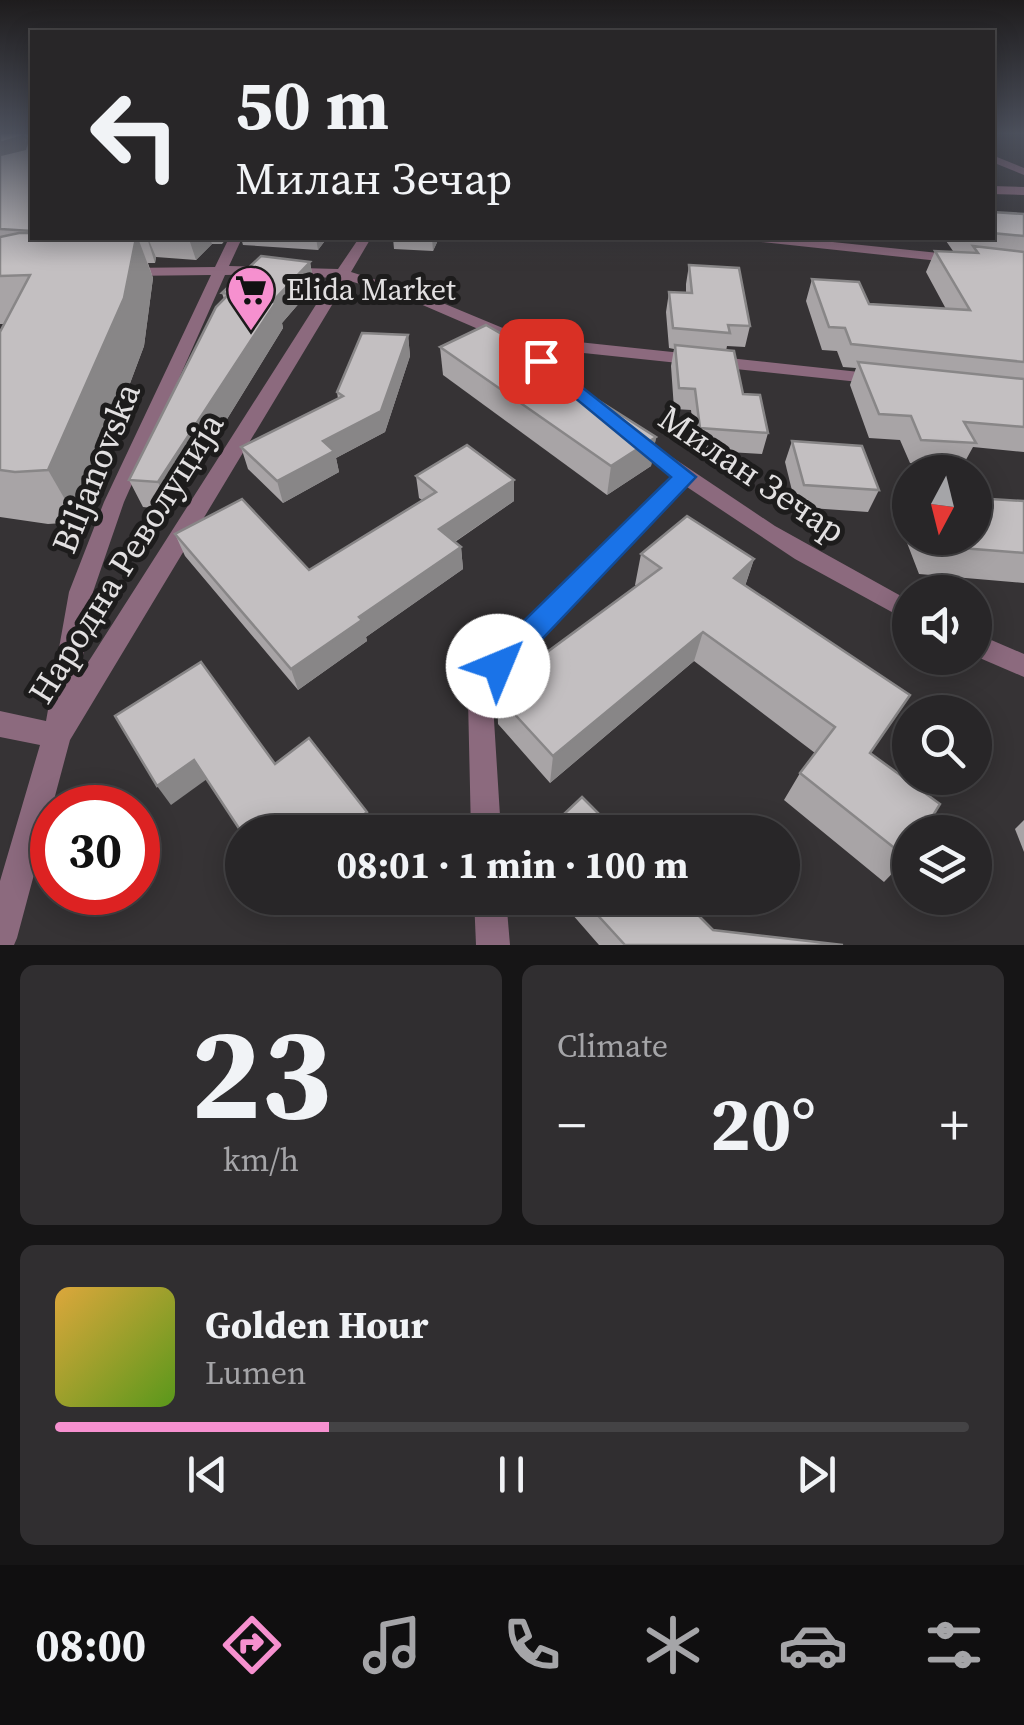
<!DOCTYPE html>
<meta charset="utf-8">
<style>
:root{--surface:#282628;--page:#302e30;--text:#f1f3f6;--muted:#a5a5a8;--line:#444345;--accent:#f690cf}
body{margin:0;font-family:"Source Serif 4",serif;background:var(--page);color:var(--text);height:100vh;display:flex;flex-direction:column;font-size:38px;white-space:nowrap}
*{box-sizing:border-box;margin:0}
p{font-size:32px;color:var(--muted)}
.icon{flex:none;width:55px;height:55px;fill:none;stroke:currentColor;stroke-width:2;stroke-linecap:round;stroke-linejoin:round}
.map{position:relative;height:945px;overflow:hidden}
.side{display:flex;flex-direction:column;gap:20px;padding:20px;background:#161516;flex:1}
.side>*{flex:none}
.guide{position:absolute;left:30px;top:30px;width:965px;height:210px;border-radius:0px;box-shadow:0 5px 25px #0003,0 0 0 2px var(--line);background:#282628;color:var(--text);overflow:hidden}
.needle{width:65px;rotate:187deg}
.tools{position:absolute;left:892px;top:455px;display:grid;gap:20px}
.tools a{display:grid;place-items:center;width:100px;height:100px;border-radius:50%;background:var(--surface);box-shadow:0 5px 25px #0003,0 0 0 2px var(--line);font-size:50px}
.speed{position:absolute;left:30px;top:785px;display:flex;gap:20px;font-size:50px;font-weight:700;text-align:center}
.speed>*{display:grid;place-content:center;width:130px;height:130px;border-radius:50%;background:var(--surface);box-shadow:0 5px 25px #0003,0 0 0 2px var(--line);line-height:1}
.speed .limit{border:15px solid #d22;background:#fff;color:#111}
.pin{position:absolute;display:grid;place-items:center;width:85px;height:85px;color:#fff;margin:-42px;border-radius:20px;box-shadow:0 5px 15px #0006}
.me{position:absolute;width:110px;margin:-55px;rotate:45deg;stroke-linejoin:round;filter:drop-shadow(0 0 8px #0008)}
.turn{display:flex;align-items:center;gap:35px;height:210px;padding:0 40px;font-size:45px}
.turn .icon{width:130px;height:130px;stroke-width:2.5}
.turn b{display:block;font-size:70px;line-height:85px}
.big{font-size:75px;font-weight:700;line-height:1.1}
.side .widget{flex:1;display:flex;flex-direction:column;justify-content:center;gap:15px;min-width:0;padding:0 35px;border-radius:15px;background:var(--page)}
.side .dial{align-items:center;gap:0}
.dial b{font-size:130px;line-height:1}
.song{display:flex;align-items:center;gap:30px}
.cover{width:120px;height:120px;border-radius:15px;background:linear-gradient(135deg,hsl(40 70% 55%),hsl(90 70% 35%))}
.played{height:10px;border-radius:5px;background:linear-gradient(90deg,var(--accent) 30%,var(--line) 30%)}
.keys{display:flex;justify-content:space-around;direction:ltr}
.heat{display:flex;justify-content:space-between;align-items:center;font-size:55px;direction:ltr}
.side .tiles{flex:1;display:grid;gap:20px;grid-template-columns:1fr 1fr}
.widget:last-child{grid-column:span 2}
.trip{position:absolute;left:225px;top:815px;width:575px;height:100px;border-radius:50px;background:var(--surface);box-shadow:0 5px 25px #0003,0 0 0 2px var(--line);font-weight:700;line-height:100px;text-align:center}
.tabs{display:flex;height:160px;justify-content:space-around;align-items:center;background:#100f10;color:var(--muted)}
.tabs .icon{width:70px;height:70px}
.tabs .on{color:var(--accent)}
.tabs b{font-size:45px;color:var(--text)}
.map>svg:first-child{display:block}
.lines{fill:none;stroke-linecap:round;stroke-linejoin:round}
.street{fill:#8c6a7e;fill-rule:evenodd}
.wall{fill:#a8a4a6}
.shaded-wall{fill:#888687}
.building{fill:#c3bfc1;stroke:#888687;stroke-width:2.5}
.route{fill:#1a73e8;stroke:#114b97;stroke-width:2.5}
.labels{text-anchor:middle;stroke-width:10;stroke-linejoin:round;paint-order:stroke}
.far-poi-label{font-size:30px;fill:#e2e0e1;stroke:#1d1c1c;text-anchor:start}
.street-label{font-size:35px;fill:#e2e0e1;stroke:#1d1c1c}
</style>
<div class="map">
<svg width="1024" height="945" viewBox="0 0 1024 945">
<rect width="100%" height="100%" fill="#363335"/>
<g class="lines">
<!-- street -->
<g class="street">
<path d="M992 155 1024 168V175L992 162Z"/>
<path d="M992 186 1024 187V195L992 194Z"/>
<path d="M229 238H242L229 266 338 269 359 238H371L351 272 421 294 522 336 878 374 887 379 878 384 536 348 581 387 584 391 575 396 569 395 513 344 411 300 347 280 70 740 17 938 14 945H0V881L40 745 0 737V711L46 721 69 592 104 502 211 275 126 276 119 272 126 268 215 267ZM269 274 333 278 80 675 93 592 124 502 225 275Z"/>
<path d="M754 238H794L958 255 965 259 958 263 761 242Z"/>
<path d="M633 431 775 526 910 601V622L795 559 687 487 506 674 494 699V720L501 832H471L468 699 488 658 673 477 626 441 624 437 626 433Z"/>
<path d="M975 633 1024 654V677L975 656Z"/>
<path d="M474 898H506L510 945H476Z"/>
</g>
</g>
<!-- wall -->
<g class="wall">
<path d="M0 133H32V238H227L222 244H212L196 260 156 257 155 263H148L153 278 144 346 78 522 48 524 0 517V332L4 324H0Z"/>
<path d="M992 212 1024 214V452L973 447 962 467 910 463 900 440 869 438 850 385 856 368 843 367 837 351 822 350 806 301 812 279 869 304 946 309 926 272 935 251 970 253 953 251 944 238H992Z"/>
<path d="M241 238H327L318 250 243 245Z"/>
<path d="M393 238H439L433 251 394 249Z"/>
<path d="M310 262 314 286 282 323 283 328 171 510 143 507 129 480 224 299 222 293Z"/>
<path d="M689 265 750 326 745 347 727 346 726 351 743 394 768 433 762 454 695 450 691 410 674 409 671 366 674 349 669 348 666 312 669 292 686 293V284Z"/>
<path d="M408 335 410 356 385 432 336 458 339 472 283 503 248 469 241 447 338 399 337 392Z"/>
<path d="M440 347 526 355 656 437 651 466 607 495 443 375Z"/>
<path d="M792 441 879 490 868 512 796 507 785 462Z"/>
<path d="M416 476 514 501 455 542 461 547 463 569 366 637 367 641 298 690 185 556 175 534 309 570 422 500 419 498Z"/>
<path d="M910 501V538H975L1024 501V583L919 574 899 522Z"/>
<path d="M641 554 754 559 745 586 870 753 907 858 884 882 784 800 800 773 815 753 694 661 550 783 498 724 497 689 637 586 635 585Z"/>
<path d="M1024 820V852L1015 829Z"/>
<path d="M558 898H681L713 930 843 945H599Z"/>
</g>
<!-- shaded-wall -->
<g class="shaded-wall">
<path d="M23 136 31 154 0 164V143Z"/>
<path d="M136 238H138L153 278 144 346 78 522 48 470Z"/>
<path d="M148 238 156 257 155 263 148 241Z"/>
<path d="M190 238H210L212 244 196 260 189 239Z"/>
<path d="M316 238H327L318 250Z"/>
<path d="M432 238H439L433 251Z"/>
<path d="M310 262 314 286 282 323 283 328 171 510 158 482 272 302Z"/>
<path d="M408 335 410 356 385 432 336 458 339 472 283 503 277 481 323 441Z"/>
<path d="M656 437 651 466 607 495 611 466Z"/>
<path d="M514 480V501L441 551 439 529Z"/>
<path d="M461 547 463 569 366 637 367 641 298 690 291 669 359 617Z"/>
<path d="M754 559 744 589 734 578Z"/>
<path d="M703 632 694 661 550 783 553 756Z"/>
<path d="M194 760 207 779 171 805 157 786Z"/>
<path d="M367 812 373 831 371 832H343Z"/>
</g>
<!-- building -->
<g class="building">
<path d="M0 133H32V231L0 229V155L25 149 28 139 23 136 0 143Z"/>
<path d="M992 212 1024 214V236L992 233Z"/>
<path d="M19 233H32V238H136L124 298 48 470 15 472 0 470V332L30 275 0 276V237Z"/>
<path d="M973 246 1024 252V362L851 344 845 328 829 327 812 279 859 282 869 304 970 310 935 251 978 253Z"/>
<path d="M261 256 310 262 272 302H276L158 482 129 480 216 307 229 294 222 293Z"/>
<path d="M689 265 739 268 750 326 728 325 730 333 673 328 669 292 692 293Z"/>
<path d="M486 325 526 348 520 351 656 437 611 466 440 347Z"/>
<path d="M362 333 408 335 381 411 323 441 334 451 277 481 241 447 343 396 337 392Z"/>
<path d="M675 345 734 351 743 394 760 395 768 433 700 428 695 389 679 388Z"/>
<path d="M858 362 1024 379V427L964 422 976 443 921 440 911 416 879 414Z"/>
<path d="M792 441 862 446 879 490 804 485Z"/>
<path d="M467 445 514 480 439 529 461 547 359 617 362 620 291 669 175 534 242 499 309 570 436 492 416 476Z"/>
<path d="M975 498 1024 501V553L936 546 933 538H975Z"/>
<path d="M687 516 754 559 734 578 910 695 870 753 940 804 923 832H910V854L907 858 800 773 835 727 703 632 553 756 497 695V689L661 568 641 554Z"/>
<path d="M201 662 275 764 309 738 367 812 343 832 242 833 194 760 157 786 115 716Z"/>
<path d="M582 797 617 832H545Z"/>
<path d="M582 898H681L713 930 843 945H625Z"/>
</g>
<!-- sky -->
<linearGradient id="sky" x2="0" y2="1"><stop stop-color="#1e1c1d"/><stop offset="0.5" stop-color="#4c505c"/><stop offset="1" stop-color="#4c505c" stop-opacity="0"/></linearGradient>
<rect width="1024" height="266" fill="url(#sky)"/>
<!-- route -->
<path class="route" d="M541 355 696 477 508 675 498 679 487 675 483 666 487 657 671 477 535 365V357Z"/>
<!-- icons -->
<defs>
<g id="supermarket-pin" transform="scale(2.5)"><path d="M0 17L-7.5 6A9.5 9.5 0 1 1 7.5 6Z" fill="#f690cf" stroke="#1d1c1c"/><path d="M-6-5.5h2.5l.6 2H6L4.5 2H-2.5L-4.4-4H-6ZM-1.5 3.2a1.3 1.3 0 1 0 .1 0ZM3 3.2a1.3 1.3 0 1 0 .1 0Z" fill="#111"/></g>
</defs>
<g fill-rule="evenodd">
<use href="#supermarket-pin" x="251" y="290"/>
</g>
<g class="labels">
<!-- far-poi labels -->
<g class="far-poi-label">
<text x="286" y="300">Elida Market</text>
</g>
<!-- street labels -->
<g class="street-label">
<text transform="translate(96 468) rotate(-68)" y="12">Biljanovska</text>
<text transform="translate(752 474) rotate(34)" y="12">Милан Зечар</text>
<text transform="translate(126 558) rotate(-58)" y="12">Народна Револуција</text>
</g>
</g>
</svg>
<div class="tools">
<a><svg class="needle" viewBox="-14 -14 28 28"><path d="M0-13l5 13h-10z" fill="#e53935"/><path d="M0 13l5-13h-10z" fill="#a5a5a8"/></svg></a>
<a><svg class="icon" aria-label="sound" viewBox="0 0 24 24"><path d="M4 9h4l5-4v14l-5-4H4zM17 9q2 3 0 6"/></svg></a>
<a><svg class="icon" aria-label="search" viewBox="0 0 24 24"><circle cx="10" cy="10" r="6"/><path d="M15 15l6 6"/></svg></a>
<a><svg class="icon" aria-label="layers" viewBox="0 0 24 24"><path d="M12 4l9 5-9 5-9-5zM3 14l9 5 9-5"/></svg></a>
</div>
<div class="speed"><div class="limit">30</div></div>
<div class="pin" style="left:541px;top:361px;background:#d93025"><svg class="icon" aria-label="arrive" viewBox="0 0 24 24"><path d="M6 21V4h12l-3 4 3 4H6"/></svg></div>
<svg class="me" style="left:498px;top:666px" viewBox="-20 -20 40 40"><circle r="19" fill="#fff"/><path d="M0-13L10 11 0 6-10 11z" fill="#1a73e8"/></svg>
<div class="trip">08:01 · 1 min · 100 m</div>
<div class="guide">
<div class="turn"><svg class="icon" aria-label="left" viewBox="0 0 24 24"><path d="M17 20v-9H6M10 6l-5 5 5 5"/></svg><div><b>50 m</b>Милан Зечар</div></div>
</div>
</div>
<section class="side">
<div class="tiles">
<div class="widget dial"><b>23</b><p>km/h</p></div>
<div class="widget"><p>Climate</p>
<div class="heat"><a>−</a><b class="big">20°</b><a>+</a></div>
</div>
<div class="widget">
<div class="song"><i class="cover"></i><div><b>Golden Hour</b><p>Lumen</p></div></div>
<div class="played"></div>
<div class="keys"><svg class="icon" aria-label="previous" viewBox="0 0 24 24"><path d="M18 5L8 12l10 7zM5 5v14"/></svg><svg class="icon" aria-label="pause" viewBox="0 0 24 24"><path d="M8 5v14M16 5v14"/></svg><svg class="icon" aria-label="next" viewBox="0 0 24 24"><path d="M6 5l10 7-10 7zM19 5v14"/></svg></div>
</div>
</div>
</section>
<nav class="tabs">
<b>08:00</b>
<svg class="icon on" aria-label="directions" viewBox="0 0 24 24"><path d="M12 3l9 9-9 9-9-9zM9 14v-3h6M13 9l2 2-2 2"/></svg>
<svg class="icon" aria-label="music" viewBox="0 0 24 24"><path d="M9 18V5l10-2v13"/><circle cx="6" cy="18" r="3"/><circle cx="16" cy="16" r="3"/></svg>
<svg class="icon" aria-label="phone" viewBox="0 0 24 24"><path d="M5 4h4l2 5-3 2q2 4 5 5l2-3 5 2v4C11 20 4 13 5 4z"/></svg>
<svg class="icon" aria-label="climate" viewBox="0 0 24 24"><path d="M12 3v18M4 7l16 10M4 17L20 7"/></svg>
<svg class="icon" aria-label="car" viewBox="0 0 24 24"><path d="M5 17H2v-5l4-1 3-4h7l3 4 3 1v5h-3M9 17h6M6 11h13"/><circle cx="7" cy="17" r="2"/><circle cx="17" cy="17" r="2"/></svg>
<svg class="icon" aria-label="filters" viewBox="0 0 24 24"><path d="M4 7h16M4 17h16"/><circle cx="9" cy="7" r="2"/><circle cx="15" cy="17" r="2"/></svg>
</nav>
